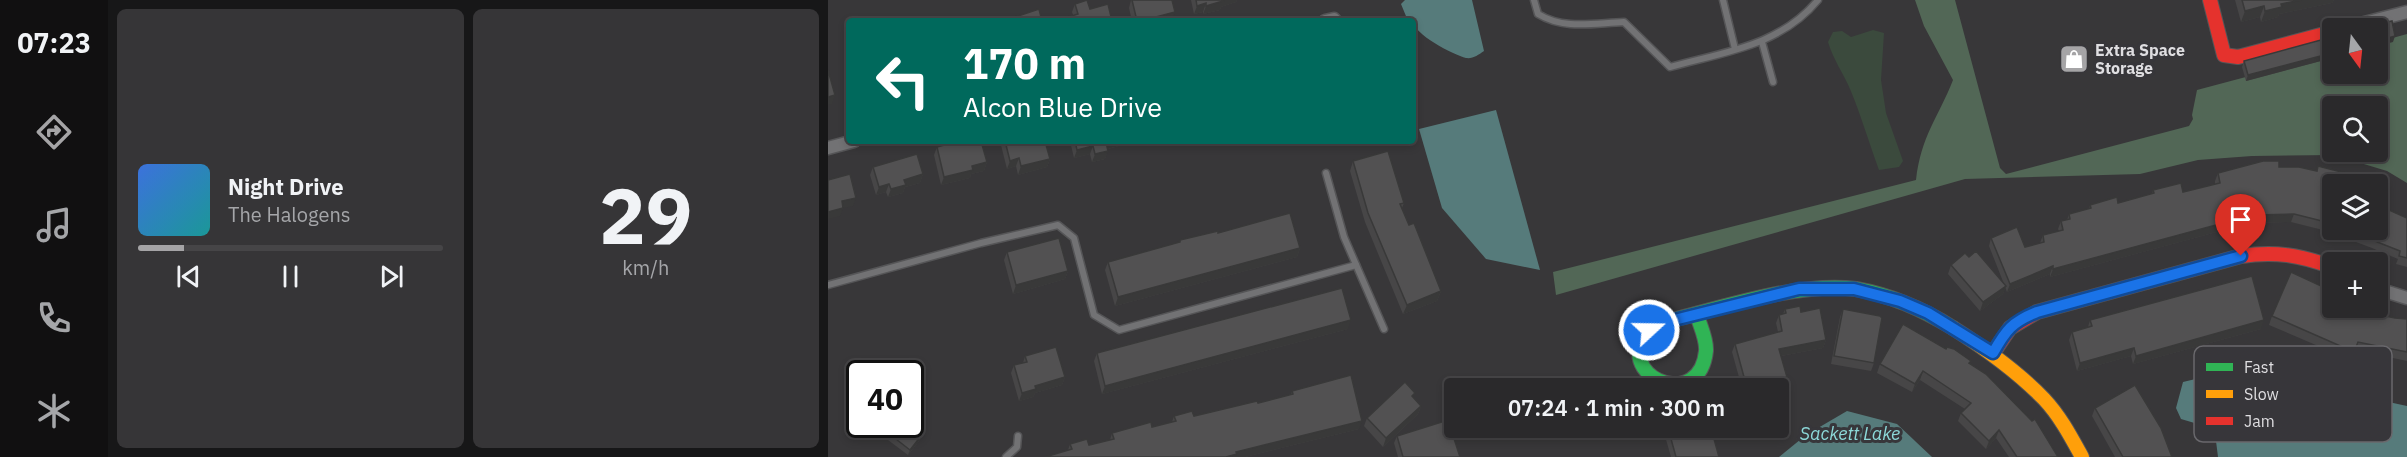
<!DOCTYPE html>
<meta charset="utf-8">
<style>
:root{--surface:#2a292b;--page:#363537;--text:#f1f3f6;--muted:#a5a6a9;--line:#464547;--accent:#a5a4a6}
body{margin:0;font-family:"IBM Plex Sans",sans-serif;background:var(--page);color:var(--text);height:100vh;display:flex;flex-direction:column;font-size:22px;white-space:nowrap}
*{box-sizing:border-box;margin:0}
p{font-size:20px;color:var(--muted)}
.icon{flex:none;width:33px;height:33px;fill:none;stroke:currentColor;stroke-width:2;stroke-linecap:round;stroke-linejoin:round}
.map{position:relative;flex:1;overflow:hidden}
.side{display:flex;flex-direction:column;gap:9px;padding:9px;background:#171718;width:720px}
.side>*{flex:none}
.guide{position:absolute;left:18px;top:18px;width:570px;height:126px;border-radius:6px;box-shadow:0 3px 9px #0003,0 0 0 2px var(--line);background:#00695c;color:#fff;overflow:hidden}
.needle{width:39px;rotate:165deg}
.buttons{position:absolute;left:1494px;top:18px;display:grid;gap:12px}
.buttons a{display:grid;place-items:center;width:66px;height:66px;border-radius:6px;background:var(--surface);box-shadow:0 3px 9px #0003,0 0 0 2px var(--line);font-size:30px}
.speed{position:absolute;left:18px;top:360px;display:flex;gap:12px;font-size:30px;font-weight:700;text-align:center}
.speed>*{display:grid;place-content:center;width:78px;height:78px;border-radius:50%;background:var(--surface);box-shadow:0 3px 9px #0003,0 0 0 2px var(--line);line-height:1}
.speed .limit{border:3px solid #111;border-radius:9px;background:#fff;color:#111}
.pin{position:absolute;display:grid;place-items:center;width:51px;height:51px;color:#fff;margin:-62px -26px;border-radius:50% 50% 50% 0;rotate:-45deg;box-shadow:0 0 6px #0007}
.pin .icon{rotate:45deg}
.me{position:absolute;width:66px;margin:-33px;rotate:69deg;stroke-linejoin:round;filter:drop-shadow(0 0 4px #0008)}
.turn{display:flex;align-items:center;gap:21px;height:126px;padding:0 18px;font-size:27px}
.turn .icon{width:78px;height:78px;stroke-width:2.5}
.turn b{display:block;font-size:42px;line-height:51px}
.side .card{flex:1;display:flex;flex-direction:column;justify-content:center;gap:9px;min-width:0;padding:0 21px;border-radius:9px;background:var(--page)}
.side .dial{align-items:center;gap:0}
.dial b{font-size:78px;line-height:1}
.song{display:flex;align-items:center;gap:18px}
.cover{width:72px;height:72px;border-radius:9px;background:linear-gradient(135deg,hsl(220 70% 55%),hsl(180 70% 35%))}
.played{height:6px;border-radius:3px;background:linear-gradient(90deg,var(--accent) 15%,var(--line) 15%)}
.keys{display:flex;justify-content:space-around;direction:ltr}
.side .tiles{flex:1;display:grid;gap:9px;grid-template-columns:repeat(2,1fr)}
.trip{position:absolute;left:616px;top:378px;width:345px;height:60px;border-radius:6px;background:var(--surface);box-shadow:0 3px 9px #0003,0 0 0 2px var(--line);font-weight:600;line-height:60px;text-align:center}
main{display:flex;flex:1;min-height:0}
.dock{display:flex;flex-direction:column;width:108px;justify-content:space-around;align-items:center;background:#111011;color:var(--muted)}
.dock .icon{width:42px;height:42px}
.dock .active{color:var(--accent)}
.dock b{font-size:27px;color:var(--text)}
.map>svg:first-child{display:block}
.green{fill:#3b4a3d}
.forest{fill:#526756;fill-rule:evenodd}
.water{fill:#567b7b}
.lines{fill:none;stroke-linecap:round;stroke-linejoin:round}
.lane-casing{stroke:#555557;stroke-width:9}
.street-casing{stroke:#555557;stroke-width:15}
.fast-casing{stroke:#555557;stroke-width:16}
.slow-casing{stroke:#555557;stroke-width:16}
.jam-casing{stroke:#555557;stroke-width:16}
.lane{stroke:#727274;stroke-width:6}
.street{stroke:#727274;stroke-width:12}
.fast{stroke:#30b455;stroke-width:14}
.slow{stroke:#ff9f0a;stroke-width:14}
.jam{stroke:#e5322d;stroke-width:14}
.wall{fill:#474647}
.shaded-wall{fill:#393939}
.building{fill:#525152;stroke:#393939;stroke-width:1.5}
.route-casing{stroke:#114b97;stroke-width:15}
.route{stroke:#1a73e8;stroke-width:10}
.labels{text-anchor:middle;stroke-width:6;stroke-linejoin:round;paint-order:stroke}
.poi-label{font-size:16px;font-weight:bold;fill:#dfdee1;stroke:#37363a;text-anchor:start}
.water-label{font-size:18px;font-style:italic;fill:#8dd9d9;stroke:#37363a}
.key{fill:#37363a;stroke:#69686c;stroke-width:1.5}
.key-label{font-size:16px;fill:#dfdee1}
</style>
<main>
<nav class="dock">
<b>07:23</b>
<svg class="icon active" aria-label="directions" viewBox="0 0 24 24"><path d="M12 3l9 9-9 9-9-9zM9 14v-3h6M13 9l2 2-2 2"/></svg>
<svg class="icon" aria-label="music" viewBox="0 0 24 24"><path d="M9 18V5l10-2v13"/><circle cx="6" cy="18" r="3"/><circle cx="16" cy="16" r="3"/></svg>
<svg class="icon" aria-label="phone" viewBox="0 0 24 24"><path d="M5 4h4l2 5-3 2q2 4 5 5l2-3 5 2v4C11 20 4 13 5 4z"/></svg>
<svg class="icon" aria-label="climate" viewBox="0 0 24 24"><path d="M12 3v18M4 7l16 10M4 17L20 7"/></svg>
</nav>
<section class="side">
<div class="tiles">
<div class="card">
<div class="song"><i class="cover"></i><div><b>Night Drive</b><p>The Halogens</p></div></div>
<div class="played"></div>
<div class="keys"><svg class="icon" aria-label="previous" viewBox="0 0 24 24"><path d="M18 5L8 12l10 7zM5 5v14"/></svg><svg class="icon" aria-label="pause" viewBox="0 0 24 24"><path d="M8 5v14M16 5v14"/></svg><svg class="icon" aria-label="next" viewBox="0 0 24 24"><path d="M6 5l10 7-10 7zM19 5v14"/></svg></div>
</div>
<div class="card dial"><b>29</b><p>km/h</p></div>
</div>
</section>
<div class="map">
<svg width="1579" height="457" viewBox="0 0 1579 457">
<rect width="100%" height="100%" fill="#383739"/>
<!-- green -->
<path class="green" d="M1045 30 1056 33 1053 80 1058 113 1075 161 1071 167 1051 170C1041 143 1033 115 1022 89 1015 73 1005 59 1000 42L1005 32 1014 31 1023 37Z"/>
<!-- forest -->
<path class="forest" d="M1087 0H1127L1172 168 1178 174 1361 126 1365 119 1364 115 1369 90 1504 54V74H1550V42L1579 34V183L1559 171 1506 155 1424 156 1370 160 1312 174 1137 179 728 295 725 272 1088 180C1093 136 1110 118 1125 80L1096 26ZM1504 106H1550V152H1504Z"/>
<!-- water -->
<g class="water">
<path d="M577 0H644L656 51C650 55 645 59 638 58 626 55 585 34 585 21H580L573 4Z"/>
<path d="M668 110 712 270 658 259 614 208 591 129Z"/>
<path d="M1426 365 1433 379 1450 393 1472 398 1510 391 1579 406V457H1390L1387 433 1380 427 1353 419 1348 408 1355 382Z"/>
<path d="M1019 411 1069 424 1104 457H951L978 435Z"/>
</g>
<g class="lines">
<!-- lane casing -->
<g class="lane-casing">
<g id="lane">
<path d="M706 0 710 14C736 30 766 23 796 22L842 67C896 52 952 46 990 0"/>
<path d="M895 0 907 49"/>
<path d="M934 42 945 82"/>
<path d="M498 173 516 237 556 329"/>
<path d="M0 285 153 243 230 225 246 238 266 315 291 330 528 265"/>
<path d="M178 457 189 447 190 436"/>
</g>
</g>
<!-- street casing -->
<g class="street-casing">
<g id="street">
<path d="M497 21 506 19"/>
<path d="M1517 28 1579 12"/>
<path d="M0 148 26 141"/>
<path d="M1550 289 1579 298"/>
</g>
</g>
<!-- fast casing -->
<g class="fast-casing">
<path id="fast" d="M869 315C872 326 879 339 878 351 872 409 796 381 814 341 817 335 825 329 830 324 887 310 970 281 1028 289 1062 295 1096 310 1125 328"/>
</g>
<!-- slow casing -->
<g class="slow-casing">
<path id="slow" d="M1125 328C1158 349 1189 371 1216 399 1232 416 1243 437 1254 457"/>
</g>
<!-- jam casing -->
<g class="jam-casing">
<g id="jam">
<path d="M1382 0 1396 55 1410 57 1504 32"/>
<path d="M1165 353 1182 328 1209 312 1413 256C1447 251 1472 255 1504 267"/>
</g>
</g>
<!-- lane -->
<use href="#lane" class="lane"/>
<!-- street -->
<use href="#street" class="street"/>
<!-- fast -->
<use href="#fast" class="fast"/>
<!-- slow -->
<use href="#slow" class="slow"/>
<!-- jam -->
<use href="#jam" class="jam"/>
</g>
<!-- wall -->
<g class="wall">
<path d="M303 0 344 20 304 21 301 8Z"/>
<path d="M363 0H409L408 2 393 7 392 10 375 14V12L366 14Z"/>
<path d="M1407 0H1506L1504 3 1451 14 1450 17 1433 22 1432 17 1413 22Z"/>
<path d="M247 4 262 9 284 21H238L240 17 245 15 244 12Z"/>
<path d="M1504 37V58L1418 81 1414 67 1416 61Z"/>
<path d="M174 141H217L222 159 219 167 190 175 188 166 179 169 173 145Z"/>
<path d="M242 141H292L291 146 280 149 277 159 264 162 262 154 246 158Z"/>
<path d="M109 147 159 162 156 171 143 174 142 178 113 185 106 155Z"/>
<path d="M525 161 576 203 574 208 581 225 613 291 609 301 575 314 537 222 522 171Z"/>
<path d="M1490 166 1504 184V230H1550L1579 218V267L1568 264 1570 259 1544 248 1512 236 1511 238 1498 233 1499 231 1463 222 1422 223 1222 277V274L1179 292 1177 287 1175 294 1152 311 1120 274 1123 265 1141 257 1176 284 1161 246 1163 238 1197 247 1212 243 1215 235 1231 231 1230 229 1233 221 1239 220 1241 214 1261 209 1262 205 1290 203 1324 194 1325 190 1355 192 1387 184V181L1390 173 1451 167 1489 171Z"/>
<path d="M45 167 95 174 92 183 77 187 75 193 60 197 58 192 48 195 42 175Z"/>
<path d="M352 240 472 248 469 257 287 306 277 270 280 262 351 243Z"/>
<path d="M179 252 240 271 237 279 185 294 176 260Z"/>
<path d="M957 309 973 312 998 340 995 348 953 356 959 377 956 385 944 388H914L904 352 907 344 950 332 948 323 951 315 955 314Z"/>
<path d="M1015 309 1046 363 1043 371 1003 364 1012 317Z"/>
<path d="M1543 313 1567 318 1579 319V361L1527 350 1523 360 1441 325 1444 316Z"/>
<path d="M1262 320 1433 329 1305 364 1303 356 1249 371 1241 340 1244 332 1260 327Z"/>
<path d="M520 329 274 394 266 361 269 353Z"/>
<path d="M197 356 237 377 234 385 207 393 205 397 191 401 183 373 186 365 195 363Z"/>
<path d="M1142 363 1230 457H1181L1168 438 1158 449 1130 421 1133 413 1137 409 1092 380 1084 392 1049 373 1052 364Z"/>
<path d="M464 391 531 429 417 457H217L240 450 242 444 261 445 282 440 284 433 324 427 344 422 346 416H366L430 403 463 395Z"/>
<path d="M593 406 590 414 555 447 536 426 539 418Z"/>
<path d="M1267 408 1344 457H1287L1264 416Z"/>
<path d="M50 424H84L82 427 93 436 91 441 80 455 48 431Z"/>
<path d="M840 428 891 457H843L837 436Z"/>
<path d="M569 436 632 457H570L566 443Z"/>
</g>
<!-- shaded-wall -->
<g class="shaded-wall">
<path d="M393 0H409L408 2 393 7 392 10 375 14 378 6Z"/>
<path d="M1473 0H1506L1504 3 1451 14 1450 17 1433 22 1437 11 1453 4Z"/>
<path d="M378 3 375 12 366 14 369 6Z"/>
<path d="M1436 6 1432 17 1413 22 1417 11Z"/>
<path d="M347 12 344 20 323 21 324 18Z"/>
<path d="M1567 36 1565 42 1550 46V41Z"/>
<path d="M1504 53V58L1418 81 1420 75Z"/>
<path d="M7 95 4 104 0 105V97Z"/>
<path d="M282 141H292L291 146 275 150 278 142Z"/>
<path d="M335 141H351L333 146Z"/>
<path d="M265 146 262 154 246 158 249 150Z"/>
<path d="M280 151 277 159 264 162 267 154Z"/>
<path d="M191 158 188 166 179 169 182 161Z"/>
<path d="M222 159 219 167 190 175 193 166Z"/>
<path d="M159 162 156 171 143 174 142 178 113 185 116 177 144 166Z"/>
<path d="M95 174 92 183 77 187 75 193 60 197 63 189 76 180Z"/>
<path d="M61 184 58 192 48 195 51 187Z"/>
<path d="M28 198 25 206 15 208 12 216 0 219V212L14 201Z"/>
<path d="M1466 214 1463 222 1422 223 1222 277 1225 269 1425 215Z"/>
<path d="M472 248 469 257 287 306 290 297Z"/>
<path d="M1225 266 1222 274 1179 292 1182 284Z"/>
<path d="M240 271 237 279 185 294 188 285Z"/>
<path d="M1178 286 1175 294 1152 311 1155 302Z"/>
<path d="M613 291 609 301 575 314 579 305Z"/>
<path d="M523 320 520 329 274 394 277 386Z"/>
<path d="M1436 320 1433 329 1305 364 1308 356Z"/>
<path d="M998 340 995 348 948 357 951 349Z"/>
<path d="M1306 348 1303 356 1249 371 1252 363Z"/>
<path d="M1095 371 1092 380 1084 392 1087 384Z"/>
<path d="M237 377 234 385 207 393 205 397 191 401 194 393 207 386Z"/>
<path d="M959 377 956 385 944 388H919Z"/>
<path d="M593 406 590 414 555 447 558 438Z"/>
<path d="M534 421 531 429 417 457H398L408 452Z"/>
<path d="M1171 430 1168 438 1158 449 1161 441Z"/>
<path d="M93 436 91 441 80 455 82 450Z"/>
</g>
<!-- building -->
<g class="building">
<path d="M259 0 262 9 280 4 284 21H241L240 17 250 14 247 4Z"/>
<path d="M304 0H344L347 12 324 18 325 21H309Z"/>
<path d="M368 0H394L395 1 378 6V3L369 6Z"/>
<path d="M1414 0H1473L1453 4 1454 7 1437 11 1436 6 1417 11Z"/>
<path d="M211 9 214 21H188L187 17Z"/>
<path d="M1564 21 1567 36 1550 41V28H1536Z"/>
<path d="M1504 37V53L1420 75 1416 61Z"/>
<path d="M0 70 7 95 0 97Z"/>
<path d="M131 141H153L159 162 144 166 145 170 116 177 109 147Z"/>
<path d="M177 141H217L222 159 193 166 191 158 182 161Z"/>
<path d="M247 141H282L278 142 280 151 267 154 265 146 249 150Z"/>
<path d="M560 151 576 203 572 204 581 225 586 223 613 291 579 305 540 213 525 161Z"/>
<path d="M89 154 95 174 76 180 78 185 63 189 61 184 51 187 45 167Z"/>
<path d="M1435 161H1451V167H1471L1489 171 1490 166 1529 176 1547 183V184H1504V226L1501 225 1502 223 1466 214 1425 215 1225 269V266L1182 284 1163 238 1189 227 1197 247 1216 242 1215 235 1235 230 1233 221 1242 219 1241 214 1263 208 1262 205 1289 197 1290 203 1326 193 1325 190 1353 183 1355 192 1392 183 1390 173Z"/>
<path d="M22 174 28 198 14 201 15 208 0 212V180Z"/>
<path d="M1550 205 1579 218V258L1571 256 1572 251 1519 230H1550Z"/>
<path d="M462 213 472 248 290 297 280 262 352 242V240L390 231V233Z"/>
<path d="M231 238 240 271 188 285 179 252Z"/>
<path d="M1148 251 1178 286 1155 302 1123 265 1137 253 1141 257Z"/>
<path d="M1463 272 1504 291V308H1541L1544 309 1543 313 1567 318 1579 319V352L1530 342 1526 352 1444 316Z"/>
<path d="M1424 276 1436 320 1308 356 1306 348 1252 363 1244 332 1264 326 1262 320Z"/>
<path d="M514 288 523 320 277 386 269 353Z"/>
<path d="M972 306 973 312 992 308 998 340 951 349 959 377 919 388 907 344 954 331 951 315 958 313 957 309Z"/>
<path d="M1015 309 1052 316 1054 318 1046 363 1006 356Z"/>
<path d="M1075 324 1118 349 1119 347 1126 349 1143 361 1141 363 1158 374 1204 421 1207 419 1230 457H1189L1171 430 1161 441 1133 413 1143 403 1095 371 1087 384 1052 364Z"/>
<path d="M228 347 237 377 207 386 208 389 194 393 186 365 199 362 197 356Z"/>
<path d="M523 375 534 421 408 452 409 454 398 457H217L244 449 242 444 259 439 261 445 286 439 284 433 323 422 324 427 348 421 346 416 364 411 366 416 429 401 430 403 465 394 464 391Z"/>
<path d="M577 382 587 393 584 396 593 406 558 438 539 418Z"/>
<path d="M1307 385 1333 428 1344 457H1295L1267 408Z"/>
<path d="M82 415 86 418 82 423Z"/>
<path d="M620 420 632 457H575L569 436Z"/>
<path d="M81 424 80 426 93 436 82 450 50 425Z"/>
<path d="M840 428H883L891 457H848Z"/>
</g>
<g class="lines">
<!-- route casing -->
<g class="route-casing">
<path id="route" d="M821 330 830 324 971 289H1026L1072 301 1100 313 1165 353C1178 330 1184 322 1209 312L1413 256"/>
</g>
<!-- route -->
<use href="#route" class="route"/>
</g>
<!-- icons -->
<defs>
<g id="shop-square" transform="scale(1.5)"><rect x="-9" y="-9" width="18" height="18" rx="4" fill="#a5a4a6" stroke="#37363a"/><path d="M-5-2.5h2.3a2.7 3.5 0 0 1 5.4 0H5L5.5 6h-11ZM-1.5-2.5h3a1.5 2.3 0 0 0-3 0Z" fill="#fff"/></g>
</defs>
<g fill-rule="evenodd">
<use href="#shop-square" x="1246" y="59"/>
</g>
<g class="labels">
<!-- poi labels -->
<g class="poi-label">
<text x="1267" y="56">Extra Space<tspan x="1267" dy="18">Storage</tspan></text>
</g>
<!-- water labels -->
<g class="water-label">
<text x="1022" y="440">Sackett Lake</text>
</g>
</g>
<!-- legend -->
<rect x="1366" y="346" width="198" height="96" rx="9" class="key"/>
<rect x="1378" y="363" width="27" height="8" fill="#30b455"/>
<rect x="1378" y="390" width="27" height="8" fill="#ff9f0a"/>
<rect x="1378" y="417" width="27" height="8" fill="#e5322d"/>
<g class="key-label">
<text x="1416" y="373">Fast</text>
<text x="1416" y="400">Slow</text>
<text x="1416" y="427">Jam</text>
</g>
</svg>
<div class="buttons">
<a><svg class="needle" viewBox="-14 -14 28 28"><path d="M0-13l5 13h-10z" fill="#e53935"/><path d="M0 13l5-13h-10z" fill="#a5a6a9"/></svg></a>
<a><svg class="icon" aria-label="search" viewBox="0 0 24 24"><circle cx="10" cy="10" r="6"/><path d="M15 15l6 6"/></svg></a>
<a><svg class="icon" aria-label="layers" viewBox="0 0 24 24"><path d="M12 4l9 5-9 5-9-5zM3 14l9 5 9-5"/></svg></a>
<a>+</a>
</div>
<div class="speed"><div class="limit">40</div></div>
<div class="pin" style="left:1413px;top:256px;background:#d93025"><svg class="icon" aria-label="arrive" viewBox="0 0 24 24"><path d="M6 21V4h12l-3 4 3 4H6"/></svg></div>
<svg class="me" style="left:821px;top:330px" viewBox="-20 -20 40 40"><circle r="17" fill="#1a73e8" stroke="#fff" stroke-width="3"/><path d="M0-11L8 9 0 5-8 9z" fill="#fff"/></svg>
<div class="trip">07:24 · 1 min · 300 m</div>
<div class="guide">
<div class="turn"><svg class="icon" aria-label="left" viewBox="0 0 24 24"><path d="M17 20v-9H6M10 6l-5 5 5 5"/></svg><div><b>170 m</b>Alcon Blue Drive</div></div>
</div>
</div>
</main>
